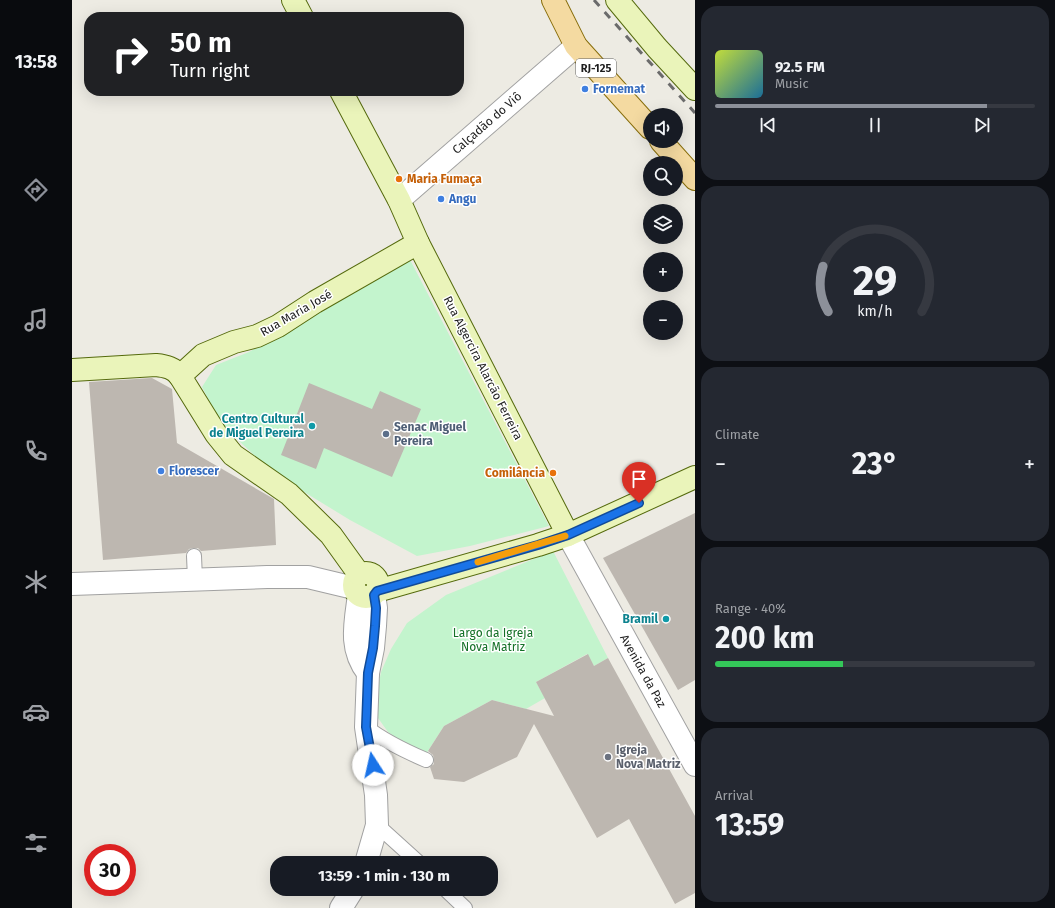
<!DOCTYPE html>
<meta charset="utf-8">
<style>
:root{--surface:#171b24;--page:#242831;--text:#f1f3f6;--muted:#9ea1a6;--line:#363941;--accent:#8c9099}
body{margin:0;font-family:"Fira Sans",sans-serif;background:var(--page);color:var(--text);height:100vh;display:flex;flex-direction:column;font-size:15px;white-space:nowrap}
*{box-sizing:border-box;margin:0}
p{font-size:13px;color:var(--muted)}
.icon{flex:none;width:22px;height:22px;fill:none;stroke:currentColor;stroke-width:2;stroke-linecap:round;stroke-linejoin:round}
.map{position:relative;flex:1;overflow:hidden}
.sheet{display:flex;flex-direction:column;gap:6px;padding:6px;background:#0d0f14;width:360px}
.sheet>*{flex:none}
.banner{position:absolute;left:12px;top:12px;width:380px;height:84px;border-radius:16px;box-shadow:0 4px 16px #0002;background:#202124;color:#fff;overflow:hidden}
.fabs{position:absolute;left:571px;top:108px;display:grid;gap:8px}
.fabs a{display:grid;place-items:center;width:40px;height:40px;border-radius:50%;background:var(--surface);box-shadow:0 4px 16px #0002;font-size:20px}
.speed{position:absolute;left:12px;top:844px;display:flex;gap:8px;font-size:20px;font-weight:700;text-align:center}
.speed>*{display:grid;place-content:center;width:52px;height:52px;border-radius:50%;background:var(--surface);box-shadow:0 4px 16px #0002;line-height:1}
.speed .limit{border:6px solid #d22;background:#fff;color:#111}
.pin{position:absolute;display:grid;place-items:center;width:34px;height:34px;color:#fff;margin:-41px -17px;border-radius:50% 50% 50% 0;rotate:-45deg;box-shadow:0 0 4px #0007}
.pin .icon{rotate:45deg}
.me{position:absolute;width:44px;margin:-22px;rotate:350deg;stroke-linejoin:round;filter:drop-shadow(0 0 3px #0008)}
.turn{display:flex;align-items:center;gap:14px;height:84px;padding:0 20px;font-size:18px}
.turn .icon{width:52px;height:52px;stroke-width:2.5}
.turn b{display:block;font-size:28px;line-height:34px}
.big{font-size:30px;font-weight:700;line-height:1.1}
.sheet .widget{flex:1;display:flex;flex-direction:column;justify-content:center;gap:6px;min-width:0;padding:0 14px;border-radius:16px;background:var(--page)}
.sheet .dial{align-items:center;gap:0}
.dial svg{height:104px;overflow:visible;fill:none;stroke:var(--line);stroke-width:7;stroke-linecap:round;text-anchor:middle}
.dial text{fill:var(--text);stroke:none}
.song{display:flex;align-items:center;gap:12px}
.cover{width:48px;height:48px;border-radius:6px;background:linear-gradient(135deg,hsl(70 70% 55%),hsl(200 70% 35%))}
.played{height:4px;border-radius:2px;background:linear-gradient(90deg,var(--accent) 85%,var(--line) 85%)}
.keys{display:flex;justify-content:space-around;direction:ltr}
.heat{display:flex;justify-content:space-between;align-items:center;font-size:22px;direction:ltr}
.charge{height:6px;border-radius:3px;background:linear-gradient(90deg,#34c759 40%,var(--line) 0)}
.trip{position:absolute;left:198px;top:856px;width:228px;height:40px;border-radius:16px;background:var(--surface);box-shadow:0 4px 16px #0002;font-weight:700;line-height:40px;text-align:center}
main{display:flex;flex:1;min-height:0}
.tab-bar{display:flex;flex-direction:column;width:72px;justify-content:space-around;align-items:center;background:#090b0e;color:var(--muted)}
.tab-bar .icon{width:28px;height:28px}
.tab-bar .active{color:var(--accent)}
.tab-bar b{font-size:18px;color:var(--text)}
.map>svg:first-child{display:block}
.park{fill:#c3f4cd}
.building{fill:#bdb7b0}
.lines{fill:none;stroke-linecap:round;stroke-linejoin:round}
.lane-casing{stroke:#a1a1a1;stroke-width:16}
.street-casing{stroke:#a1a1a1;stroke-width:24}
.secondary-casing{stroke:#556a0d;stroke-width:24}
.primary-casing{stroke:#896f0c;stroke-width:24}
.lane{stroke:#fff;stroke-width:14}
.street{stroke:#fff;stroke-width:22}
.secondary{stroke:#eaf4ba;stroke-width:22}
.primary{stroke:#f4daa1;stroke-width:22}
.rail{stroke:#6b6b6b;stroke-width:3;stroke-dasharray:8 8;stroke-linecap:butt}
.route-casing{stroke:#114b97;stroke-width:10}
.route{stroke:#1a73e8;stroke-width:7}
.slow{stroke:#f59e0b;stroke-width:7}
.shop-dot{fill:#3f7fe0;stroke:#fff;stroke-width:1.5}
.food-dot{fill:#e8710a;stroke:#fff;stroke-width:1.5}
.culture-dot{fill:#0f9aa8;stroke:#fff;stroke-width:1.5}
.service-dot{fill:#5c6f8a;stroke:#fff;stroke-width:1.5}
.worship-dot{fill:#6b7280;stroke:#fff;stroke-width:1.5}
.labels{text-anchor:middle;stroke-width:3;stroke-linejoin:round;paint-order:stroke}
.shield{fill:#fff;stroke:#616161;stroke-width:1}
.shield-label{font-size:11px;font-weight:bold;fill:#1d1d1d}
.shop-label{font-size:12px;font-weight:bold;fill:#366cbe;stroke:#fff;text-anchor:start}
.street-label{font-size:12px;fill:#1d1d1d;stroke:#fff}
.food-label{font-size:12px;font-weight:bold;fill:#c56008;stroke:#fff;text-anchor:start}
.culture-label{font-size:12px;font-weight:bold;fill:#0d838f;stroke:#fff;text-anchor:end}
.service-label{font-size:12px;font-weight:bold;fill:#4e5e75;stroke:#fff;text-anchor:start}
.park-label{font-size:12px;fill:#147127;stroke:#fff}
.worship-label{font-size:12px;font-weight:bold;fill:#5b616d;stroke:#fff;text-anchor:start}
</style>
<main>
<nav class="tab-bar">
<b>13:58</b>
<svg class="icon active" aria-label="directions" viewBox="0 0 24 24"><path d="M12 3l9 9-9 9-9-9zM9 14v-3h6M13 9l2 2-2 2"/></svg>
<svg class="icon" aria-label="music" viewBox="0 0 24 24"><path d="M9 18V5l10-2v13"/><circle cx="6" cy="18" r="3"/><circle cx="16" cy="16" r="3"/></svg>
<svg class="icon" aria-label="phone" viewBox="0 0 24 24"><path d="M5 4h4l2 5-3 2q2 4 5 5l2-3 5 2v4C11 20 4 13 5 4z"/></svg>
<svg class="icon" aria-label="climate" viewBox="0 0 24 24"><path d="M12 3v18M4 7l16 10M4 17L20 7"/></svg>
<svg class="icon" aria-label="car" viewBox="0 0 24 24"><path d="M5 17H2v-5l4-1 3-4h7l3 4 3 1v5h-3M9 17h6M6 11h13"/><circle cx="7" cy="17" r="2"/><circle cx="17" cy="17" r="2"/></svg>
<svg class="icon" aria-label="filters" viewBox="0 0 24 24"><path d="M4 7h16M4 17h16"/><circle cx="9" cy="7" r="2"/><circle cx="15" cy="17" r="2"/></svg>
</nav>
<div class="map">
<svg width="623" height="908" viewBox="0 0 623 908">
<rect width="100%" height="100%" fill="#edebe3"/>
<!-- park -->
<g class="park">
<path d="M335 254 477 526 398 546 345 556 278 520 224 487 183 456 150 425 130 387 144 365 177 352 237 315 293 287Z"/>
<path d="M481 551 536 658 522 666 515 654 464 682 473 698 454 709 420 700 372 726 354 754 335 746 316 732 306 718 304 698 309 672 319 649 335 623 374 595Z"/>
</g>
<!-- building -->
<g class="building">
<path d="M80 378 100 389 105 443 202 499 204 545 129 551 126 548H121L117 549 114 553 31 560 17 382Z"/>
<path d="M237 383 300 409 308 391 349 409 320 477 252 448 244 469 209 455Z"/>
<path d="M623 513V680L606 690 531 558Z"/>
<path d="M516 654 522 666 536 658 623 816V893L603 904 557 819 525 838 462 724 445 757 392 782 362 779 358 767 362 764V759L361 755 356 751 372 726 420 700 482 716 464 682Z"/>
</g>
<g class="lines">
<!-- lane casing -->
<g class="lane-casing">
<g id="lane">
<path d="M122 556 123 579"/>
<path d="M294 727C312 741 333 751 354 760"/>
<path d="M305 825 347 863"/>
<path d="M373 889 393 908"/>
</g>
</g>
<!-- street casing -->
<g class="street-casing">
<g id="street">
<path d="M327 200 504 46"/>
<path d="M496 535 623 765"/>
<path d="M0 584 195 577H236L282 588"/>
<path d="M287 595C283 624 277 649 296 673"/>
<path d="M294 863 305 825 304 795 294 727 296 673 301 648 303 626 304 608 302 595"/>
<path d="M269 908 281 889"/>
</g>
</g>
<!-- secondary casing -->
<g class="secondary-casing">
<g id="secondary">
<path d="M221 0 230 17"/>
<path d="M545 0 585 48 623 89"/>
<path d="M269 91 327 200 346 243 496 535"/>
<path d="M0 370 84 365C94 366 102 368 108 376"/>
<circle cx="294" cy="585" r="12"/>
<path d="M287 574 259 535 217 494 161 455 144 434 108 376 131 355 162 342 185 336 206 326 243 302 346 243"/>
<path d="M305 591 466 545 496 535 623 477"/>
</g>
</g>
<!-- primary casing -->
<g class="primary-casing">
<g id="primary">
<path d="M481 0 504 46 578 128"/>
<path d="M589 141 623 179"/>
</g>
</g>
<!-- lane -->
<use href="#lane" class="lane"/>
<!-- street -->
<use href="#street" class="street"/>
<!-- secondary -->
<use href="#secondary" class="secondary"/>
<!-- primary -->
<use href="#primary" class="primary"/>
<!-- rail -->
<path class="rail" d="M522 0 623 113"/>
</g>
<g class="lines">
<!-- route casing -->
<g class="route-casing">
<path id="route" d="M301 765 294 727 296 673 301 648 303 626 304 608 302 595 305 591 466 545 496 535 567 503"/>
</g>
<!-- route -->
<use href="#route" class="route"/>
<!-- slow -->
<path class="slow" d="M406 562 493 536"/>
</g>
<!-- markers -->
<g class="shop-dot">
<circle cx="513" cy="89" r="4"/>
<circle cx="369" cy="199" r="4"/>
<circle cx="89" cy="471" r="4"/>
</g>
<g class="food-dot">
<circle cx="327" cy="179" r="4"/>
<circle cx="481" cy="473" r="4"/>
</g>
<g class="culture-dot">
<circle cx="240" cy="426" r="4"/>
<circle cx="594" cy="619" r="4"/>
</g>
<circle class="service-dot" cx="314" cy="434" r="4"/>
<circle class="worship-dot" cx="536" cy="757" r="4"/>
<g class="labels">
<!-- shield labels -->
<rect class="shield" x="504" y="59" width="40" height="18" rx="3"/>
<g class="shield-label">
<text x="524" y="72">RJ-125</text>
</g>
<!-- shop labels -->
<g class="shop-label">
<text x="521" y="93">Fornemat</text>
<text x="377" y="203">Angu</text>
<text x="97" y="475">Florescer</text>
</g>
<!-- street labels -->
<g class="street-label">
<text transform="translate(415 123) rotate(-41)" y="4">Calçadão do Viô</text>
<text transform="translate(224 313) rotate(-30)" y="4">Rua Maria José</text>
<text transform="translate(411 368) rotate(63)" y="4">Rua Algercira Alarcão Ferreira</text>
<text transform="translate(571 671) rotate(61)" y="4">Avenida da Paz</text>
</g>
<!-- food labels -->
<g class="food-label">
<text x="335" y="183">Maria Fumaça</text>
<text x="473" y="477" text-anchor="end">Comilância</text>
</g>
<!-- culture labels -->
<g class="culture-label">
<text x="232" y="423">Centro Cultural<tspan x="232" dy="14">de Miguel Pereira</tspan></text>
<text x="586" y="623">Bramil</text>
</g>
<!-- service labels -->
<g class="service-label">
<text x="322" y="431">Senac Miguel<tspan x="322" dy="14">Pereira</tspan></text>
</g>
<!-- park labels -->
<g class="park-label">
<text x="421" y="637">Largo da Igreja<tspan x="421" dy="14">Nova Matriz</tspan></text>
</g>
<!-- worship labels -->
<g class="worship-label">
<text x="544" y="754">Igreja<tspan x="544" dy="14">Nova Matriz</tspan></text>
</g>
</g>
</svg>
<div class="fabs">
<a><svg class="icon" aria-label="sound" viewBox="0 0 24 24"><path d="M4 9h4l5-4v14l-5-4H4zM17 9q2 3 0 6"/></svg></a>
<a><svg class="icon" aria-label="search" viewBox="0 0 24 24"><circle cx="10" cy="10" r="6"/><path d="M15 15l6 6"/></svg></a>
<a><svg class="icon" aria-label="layers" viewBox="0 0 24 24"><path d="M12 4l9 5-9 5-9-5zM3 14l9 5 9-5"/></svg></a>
<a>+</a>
<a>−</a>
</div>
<div class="speed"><div class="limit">30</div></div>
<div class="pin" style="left:567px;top:503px;background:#d93025"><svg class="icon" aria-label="arrive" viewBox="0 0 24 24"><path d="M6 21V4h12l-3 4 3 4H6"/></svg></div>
<svg class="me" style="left:301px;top:765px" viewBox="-20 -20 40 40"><circle r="19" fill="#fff"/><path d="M0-13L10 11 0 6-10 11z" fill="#1a73e8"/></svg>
<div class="trip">13:59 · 1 min · 130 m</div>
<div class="banner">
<div class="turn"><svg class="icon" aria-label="right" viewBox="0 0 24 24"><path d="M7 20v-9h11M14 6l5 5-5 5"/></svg><div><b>50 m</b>Turn right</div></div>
</div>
</div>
<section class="sheet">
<div class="widget">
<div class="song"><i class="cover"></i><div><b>92.5 FM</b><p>Music</p></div></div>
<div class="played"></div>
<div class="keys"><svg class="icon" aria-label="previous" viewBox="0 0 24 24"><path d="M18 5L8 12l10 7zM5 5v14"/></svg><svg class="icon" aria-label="pause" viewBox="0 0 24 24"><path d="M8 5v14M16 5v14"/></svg><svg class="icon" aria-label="next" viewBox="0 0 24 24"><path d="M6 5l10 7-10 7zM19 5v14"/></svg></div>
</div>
<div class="widget dial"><svg viewBox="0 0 100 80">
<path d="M14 69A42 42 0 1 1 86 69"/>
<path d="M14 69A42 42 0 0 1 10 34" stroke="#8c9099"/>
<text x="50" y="56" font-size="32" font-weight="700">29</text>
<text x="50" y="72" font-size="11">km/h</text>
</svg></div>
<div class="widget"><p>Climate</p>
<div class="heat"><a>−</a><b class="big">23°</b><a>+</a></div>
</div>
<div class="widget"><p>Range · 40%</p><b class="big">200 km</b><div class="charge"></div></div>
<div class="widget"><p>Arrival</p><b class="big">13:59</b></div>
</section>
</main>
